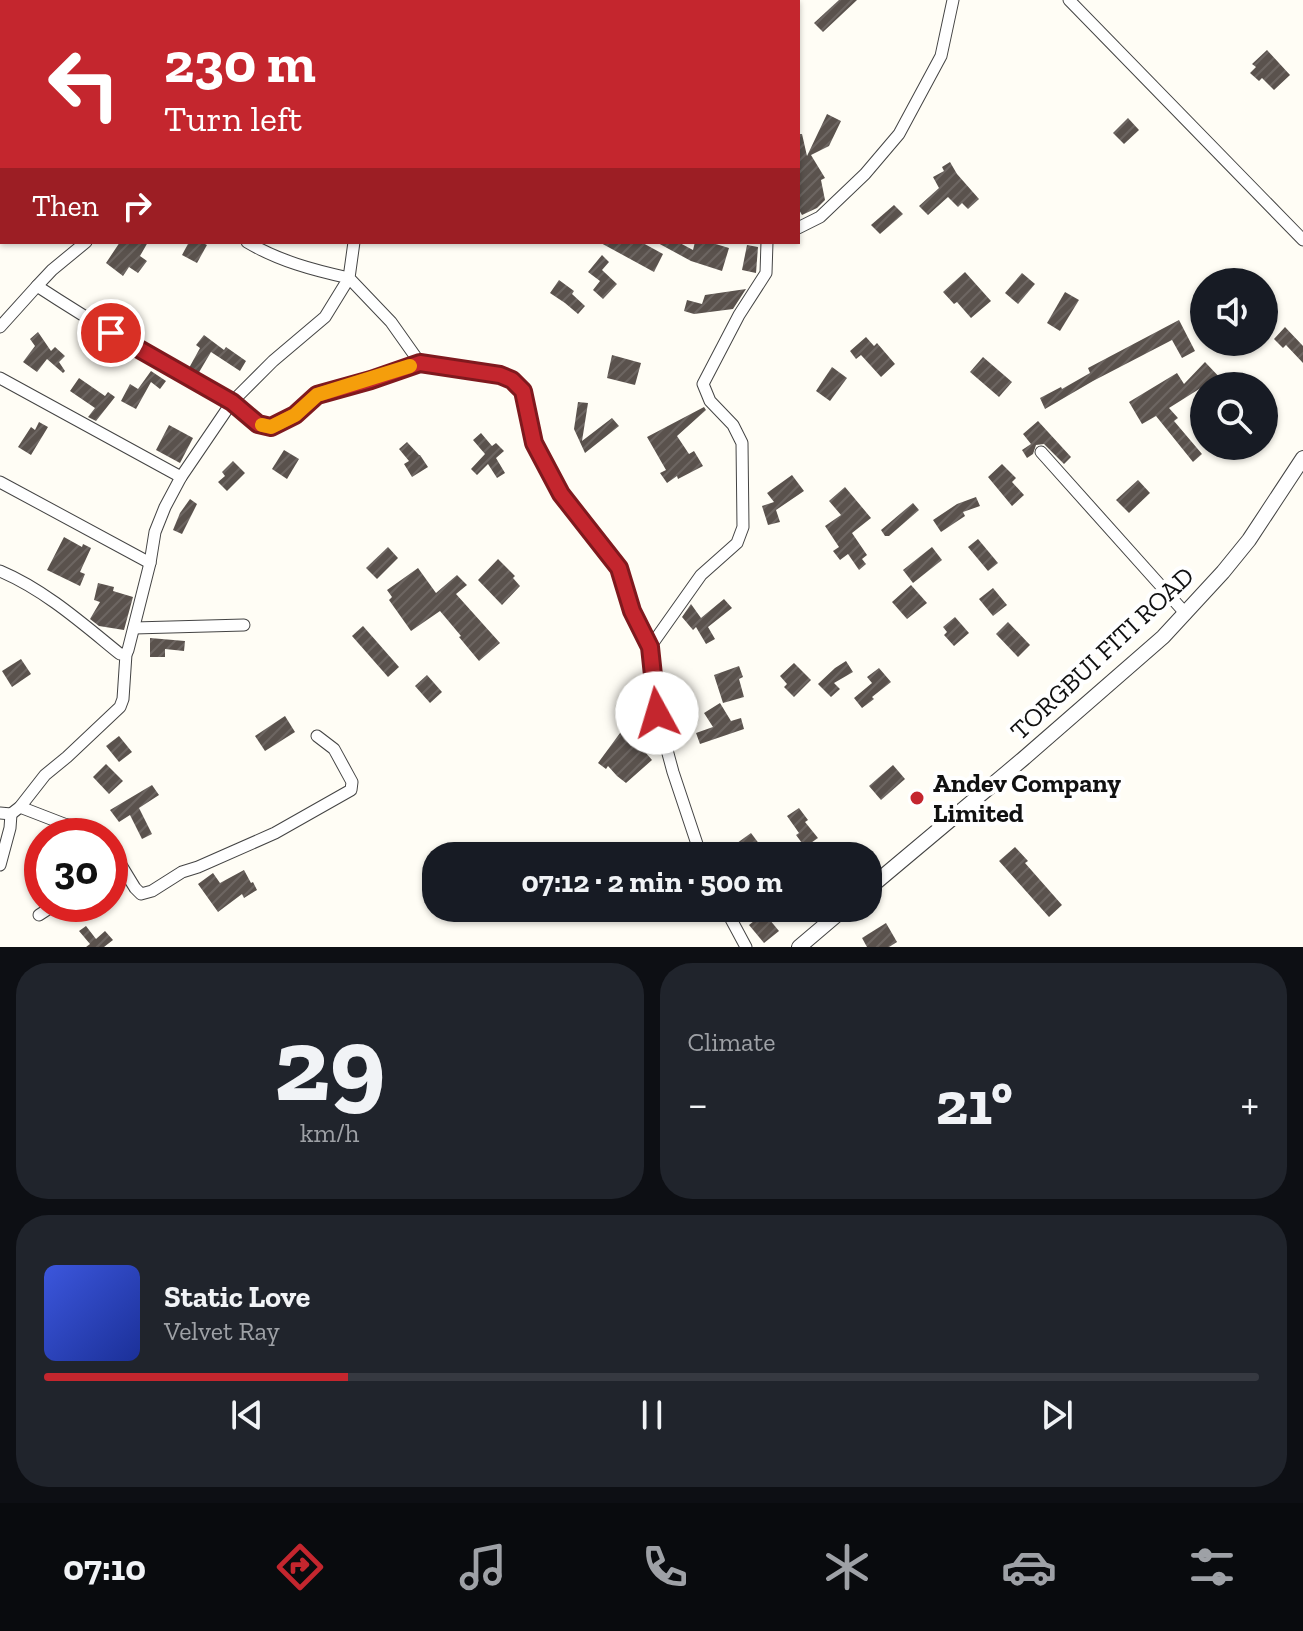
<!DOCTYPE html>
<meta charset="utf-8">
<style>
:root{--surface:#171b24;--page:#20242c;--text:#f1f3f6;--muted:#9ea1a6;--line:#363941;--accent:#c4262e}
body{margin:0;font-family:"Zilla Slab",serif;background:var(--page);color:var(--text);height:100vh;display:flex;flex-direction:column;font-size:30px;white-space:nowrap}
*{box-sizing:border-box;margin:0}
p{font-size:26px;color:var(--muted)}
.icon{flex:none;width:44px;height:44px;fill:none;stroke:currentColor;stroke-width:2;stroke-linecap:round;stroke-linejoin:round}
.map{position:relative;height:947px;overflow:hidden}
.details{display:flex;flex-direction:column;gap:16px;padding:16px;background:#0d0f14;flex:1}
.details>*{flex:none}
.top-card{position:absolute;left:0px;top:0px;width:800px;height:244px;box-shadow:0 2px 6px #0004;background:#c4262e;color:#fff;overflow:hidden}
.tools{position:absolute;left:1190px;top:268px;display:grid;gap:16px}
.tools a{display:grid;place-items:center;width:88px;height:88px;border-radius:50%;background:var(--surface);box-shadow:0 2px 6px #0004;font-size:40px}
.speed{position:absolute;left:24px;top:818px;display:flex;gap:16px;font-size:40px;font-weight:700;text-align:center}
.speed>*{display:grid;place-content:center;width:104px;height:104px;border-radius:50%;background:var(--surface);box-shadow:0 2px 6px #0004;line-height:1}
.speed .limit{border:12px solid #d22;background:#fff;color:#111}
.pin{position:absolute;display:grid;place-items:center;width:68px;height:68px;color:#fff;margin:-34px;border:4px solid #fff;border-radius:50%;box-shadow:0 2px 8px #0007}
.me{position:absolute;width:88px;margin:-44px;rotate:354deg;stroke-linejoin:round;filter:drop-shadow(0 0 6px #0008)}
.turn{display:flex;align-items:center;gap:28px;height:168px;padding:0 32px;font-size:36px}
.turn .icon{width:104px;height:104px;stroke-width:2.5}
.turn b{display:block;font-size:56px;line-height:68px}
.then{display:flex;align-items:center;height:76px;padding:0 32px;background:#0003;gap:16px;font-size:30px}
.big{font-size:60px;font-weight:700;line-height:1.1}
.details .card{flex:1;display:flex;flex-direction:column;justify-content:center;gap:12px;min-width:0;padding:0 28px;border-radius:32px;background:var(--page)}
.details .dial{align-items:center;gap:0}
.dial b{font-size:104px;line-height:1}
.song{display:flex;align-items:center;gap:24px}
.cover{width:96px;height:96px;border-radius:12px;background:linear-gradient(135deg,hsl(230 70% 55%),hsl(230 70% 35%))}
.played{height:8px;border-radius:4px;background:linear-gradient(90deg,var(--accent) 25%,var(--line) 25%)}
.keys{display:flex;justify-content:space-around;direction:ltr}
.heat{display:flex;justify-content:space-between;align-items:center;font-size:44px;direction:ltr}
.details .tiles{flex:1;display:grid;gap:16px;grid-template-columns:1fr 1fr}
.card:last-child{grid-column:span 2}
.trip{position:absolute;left:422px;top:842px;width:460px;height:80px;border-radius:32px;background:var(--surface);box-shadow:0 2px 6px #0004;font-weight:700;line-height:80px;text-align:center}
.menu{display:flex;height:128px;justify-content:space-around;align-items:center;background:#090b0e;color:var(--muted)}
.menu .icon{width:56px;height:56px}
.menu .active{color:var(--accent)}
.menu b{font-size:36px;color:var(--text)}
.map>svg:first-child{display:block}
.building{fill:url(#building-hatch)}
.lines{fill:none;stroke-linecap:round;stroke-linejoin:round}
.minor-casing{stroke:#444;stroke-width:13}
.tertiary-casing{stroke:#444;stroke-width:16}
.minor{stroke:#fff;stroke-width:11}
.tertiary{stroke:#fff;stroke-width:14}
.route-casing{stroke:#7f191e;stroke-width:20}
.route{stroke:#c4262e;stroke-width:14}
.slow{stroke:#f59e0b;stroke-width:14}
.poi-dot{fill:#c4262e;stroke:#fff;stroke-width:3}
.labels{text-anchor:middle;stroke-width:8;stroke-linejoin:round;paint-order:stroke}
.street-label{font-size:26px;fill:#111;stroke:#fff}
.poi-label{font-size:26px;font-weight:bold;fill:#111;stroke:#fff;text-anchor:start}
</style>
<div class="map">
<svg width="1303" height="947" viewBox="0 0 1303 947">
<defs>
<pattern id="building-hatch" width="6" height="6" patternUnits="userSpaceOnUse" patternTransform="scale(2)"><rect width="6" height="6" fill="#5a524d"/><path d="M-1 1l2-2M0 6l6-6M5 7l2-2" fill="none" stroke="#6d6662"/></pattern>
</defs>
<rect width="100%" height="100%" fill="#fffdf5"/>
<!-- building -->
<g class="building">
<path d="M839 0H857L823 32 814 23Z"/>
<path d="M1267 50 1290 75 1274 90 1262 78 1259 81 1250 73 1256 67 1252 64Z"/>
<path d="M827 114 841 121 829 146 811 155 825 178 821 180 825 200 817 208 802 215 798 208V134H802L807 156Z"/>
<path d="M1128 118 1139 130 1124 144 1113 133Z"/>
<path d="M950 162 957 174 979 199 968 209 962 203 958 207 948 197 928 215 919 206 939 188 933 177 944 171 942 167Z"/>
<path d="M894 205 903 214 880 234 871 225Z"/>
<path d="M120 242H148L140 256 147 261 138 273 129 267 123 276 106 263Z"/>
<path d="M189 242H201L207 245 197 263 182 255Z"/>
<path d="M599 242H641L663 254 654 272Z"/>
<path d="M656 242H678L693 250 695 242H709L729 248 722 271 691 261Z"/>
<path d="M747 245 758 247 756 273 742 270Z"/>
<path d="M602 255 609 262 602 270 617 284 603 299 593 290 600 281 588 272Z"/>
<path d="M965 272 991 301 971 318 957 302 954 304 943 292Z"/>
<path d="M1022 273 1035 284 1018 304 1005 293Z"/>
<path d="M559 280 574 291 572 294 585 306 578 314 565 303 550 293Z"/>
<path d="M746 289 733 309 694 314 684 311 687 300 702 304 705 295Z"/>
<path d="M1065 292 1079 300 1060 331 1047 323Z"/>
<path d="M1179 320 1195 351 1182 358 1172 340 1093 381 1045 409 1040 398 1061 387 1062 389 1090 373 1088 368Z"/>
<path d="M1285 327 1303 346V363L1286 345 1283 348 1274 339Z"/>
<path d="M38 332 51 351 55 347 65 356 59 362 65 371 63 373 47 359 37 372 23 362 35 346 30 339Z"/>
<path d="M204 335 224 350 226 347 246 361 240 371 211 352 198 374 189 368 200 348 196 345Z"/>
<path d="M866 337 874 346 877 343 895 364 881 377 861 355 856 359 850 351Z"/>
<path d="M612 355 641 363 635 385 607 378Z"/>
<path d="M983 357 1012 382 999 397 970 372Z"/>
<path d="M1205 362 1224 382 1220 386H1204L1169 408 1178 418 1174 421 1202 454 1193 462 1156 416 1142 424 1129 402 1177 373 1184 384Z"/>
<path d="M832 367 847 378 830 401 816 391Z"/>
<path d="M151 371 166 381 160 389 151 382 136 409 121 401 130 384 138 389Z"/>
<path d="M79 378 105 396 108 392 115 397 96 421 88 417 95 408 70 391Z"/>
<path d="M578 402 588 403 582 441 612 418 619 426 585 453 574 429Z"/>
<path d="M704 407 706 410 677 436 689 454 694 451 703 466 678 479 677 476 667 483 660 473 666 470 647 437Z"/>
<path d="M1038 421 1071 457 1064 464 1044 444 1036 445 1033 454 1027 458 1022 450 1031 444 1023 434Z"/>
<path d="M39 422 48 427 31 455 18 447 31 427 35 430Z"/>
<path d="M169 425 193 438 180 463 156 450Z"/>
<path d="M481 433 492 446 496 443 504 451 496 458 505 473 497 478 488 464 477 475 471 469 485 454 473 440Z"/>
<path d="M407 442 419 455H420L428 467 412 477 404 464 409 461 399 449Z"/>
<path d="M284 450 299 459 287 479 272 469Z"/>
<path d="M233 461 245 473 227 491 218 482 225 476 222 472Z"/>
<path d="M1002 464 1016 478 1012 482 1024 495 1012 506 988 477Z"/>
<path d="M792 475 804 491 776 510 780 522 768 525 762 506 774 502 767 493Z"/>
<path d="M1138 480 1150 493 1129 513 1116 500Z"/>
<path d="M845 487 871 518 852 533 867 555 862 559 866 564 859 570 848 554 840 560 833 551 839 547 825 526 841 515 829 501Z"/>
<path d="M976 497 980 506 963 512 965 516 941 532 933 520 957 504Z"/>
<path d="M190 499 197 504 182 534 173 530 180 513Z"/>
<path d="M913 503 919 510 889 536H885L881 530Z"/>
<path d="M64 537 82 547 83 544 91 548 80 572 85 574 80 586 47 570Z"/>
<path d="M978 539 998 563 988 571 968 547Z"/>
<path d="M388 547 398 558 377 579 366 568Z"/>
<path d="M932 547 942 560 913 583 903 570Z"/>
<path d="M498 559 515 576 513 578 520 586 502 605 478 580Z"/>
<path d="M418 568 436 593 457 575 467 585 456 594 500 643 479 661 459 637 461 636 440 611 411 631 389 600 392 597 387 590Z"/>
<path d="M98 583 114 587 113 591 133 597 124 630 99 626 90 619 100 602 94 600Z"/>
<path d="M911 585 927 603 907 619 892 602Z"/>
<path d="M993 588 1007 605 993 616 979 599Z"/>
<path d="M724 599 732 608 708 627 715 639 706 644 696 627 693 630 682 617 691 604 701 618Z"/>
<path d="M955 617 969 633 954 646 944 635 947 632 943 627Z"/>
<path d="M1008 622 1030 645 1018 657 996 634Z"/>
<path d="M363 626 399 667 388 677 352 636Z"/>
<path d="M150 638 185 641 184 651 165 649V657H150Z"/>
<path d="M21 659 31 674 12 687 2 671Z"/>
<path d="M846 661 853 672 834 683 840 689 831 697 818 684 835 668Z"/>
<path d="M794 663 811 680 794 697 784 687 787 684 780 676Z"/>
<path d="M739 666 743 677 739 679 744 697 723 703 714 675Z"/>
<path d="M879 668 891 682 872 697 874 699 862 708 854 698 872 683 867 677Z"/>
<path d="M427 675 442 692 430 703 415 686Z"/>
<path d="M720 703 731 721 741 718 744 729 700 744 696 733 713 727 704 713Z"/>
<path d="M634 714 646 722 634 739 652 760 626 783 617 776 608 766 606 769 598 763Z"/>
<path d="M285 716 295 732 265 751 255 736Z"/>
<path d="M119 736 132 752 119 762 106 746Z"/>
<path d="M106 764 123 781 109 794 93 777Z"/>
<path d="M893 765 905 779 881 800 869 786Z"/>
<path d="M152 785 159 795 139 808 152 834 142 839 130 815 119 822 110 810Z"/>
<path d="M799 808 808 820 805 822 818 838 805 847 796 835 799 833 787 816Z"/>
<path d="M751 833 763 849 753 856H741L733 846Z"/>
<path d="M1015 847 1028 861 1025 863 1062 905 1049 917 999 861Z"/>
<path d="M244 870 251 883 253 882 257 890 244 898 242 894 218 912 198 884 213 873 220 883Z"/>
<path d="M764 913 779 931 764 943 749 925Z"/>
<path d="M886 923 897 942 889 947H867L862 938Z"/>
<path d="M86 926 96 939 105 931 113 940 104 947H86L90 944 79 931Z"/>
</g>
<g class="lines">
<!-- minor casing -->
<g class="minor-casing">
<g id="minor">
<path d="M276 0 278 2"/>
<path d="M1069 0 1303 240"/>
<path d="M494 2 496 0"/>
<path d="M798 228 820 217 865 174 899 134 941 56 953 0"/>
<path d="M354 242 349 278 391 322 420 363 500 375 512 380 523 391 534 443 561 494 619 568 632 611 650 647"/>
<path d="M37 286 52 270 86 242"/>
<path d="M0 327 37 286C98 326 161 362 224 398 242 408 251 422 271 427L295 415 317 395 371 380 420 363"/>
<path d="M0 378 181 477"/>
<path d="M1041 452 1186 614"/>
<path d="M0 482 150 563"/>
<path d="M0 571C45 590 83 624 120 654H126L128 650 150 563 155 532 165 507 181 477 232 402 273 361 325 317 349 278C313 270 279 261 247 242"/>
<path d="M134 628 244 625"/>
<path d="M20 807 64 824 88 829 100 836"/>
<path d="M0 813 11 814 20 807 45 775 67 757 120 707 123 699 126 654"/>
<path d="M110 847 135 888 141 894 152 891 182 872 198 867 275 833 351 790 352 782 334 749 317 736"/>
<path d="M701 856 673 772 657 713 650 647 701 575 737 543 743 527 742 443 733 425 710 401 703 384 739 315 766 273 767 242"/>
<path d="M0 865 10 828 11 814"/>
<path d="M725 908 746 947"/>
<path d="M39 915 56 904"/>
</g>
</g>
<!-- tertiary casing -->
<g class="tertiary-casing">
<g id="tertiary">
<path d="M868 889 1023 759 1163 637 1223 572 1249 540 1303 458"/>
<path d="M799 947 845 908"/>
</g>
</g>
<!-- minor -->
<use href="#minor" class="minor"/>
<!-- tertiary -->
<use href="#tertiary" class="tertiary"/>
</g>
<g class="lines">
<!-- route casing -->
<g class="route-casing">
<path id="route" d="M111 333 232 402 258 424 271 427 295 415 317 395 371 380 420 363 500 375 512 380 523 391 534 443 561 494 619 568 632 611 650 647 657 713"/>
</g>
<!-- route -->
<use href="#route" class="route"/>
<!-- slow -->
<path class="slow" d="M262 425 271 427 295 415 317 395 410 366"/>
</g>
<!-- markers -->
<circle class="poi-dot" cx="917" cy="798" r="8"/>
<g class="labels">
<!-- street labels -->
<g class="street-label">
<text transform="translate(1102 653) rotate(-43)" y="9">TORGBUI FITI ROAD</text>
</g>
<!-- poi labels -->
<g class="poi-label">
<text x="933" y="792">Andev Company<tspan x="933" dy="30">Limited</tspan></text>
</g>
</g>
</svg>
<div class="tools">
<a><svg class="icon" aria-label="sound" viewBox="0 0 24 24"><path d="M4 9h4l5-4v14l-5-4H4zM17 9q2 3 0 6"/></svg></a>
<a><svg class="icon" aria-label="search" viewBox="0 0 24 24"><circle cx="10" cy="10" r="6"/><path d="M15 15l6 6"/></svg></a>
</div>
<div class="speed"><div class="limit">30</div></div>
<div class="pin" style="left:111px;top:333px;background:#d93025"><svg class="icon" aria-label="arrive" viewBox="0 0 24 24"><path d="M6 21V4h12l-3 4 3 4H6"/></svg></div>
<svg class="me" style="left:657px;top:713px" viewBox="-20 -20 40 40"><circle r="19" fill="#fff"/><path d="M0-13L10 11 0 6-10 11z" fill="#c4262e"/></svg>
<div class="trip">07:12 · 2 min · 500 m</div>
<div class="top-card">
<div class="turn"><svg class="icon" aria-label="left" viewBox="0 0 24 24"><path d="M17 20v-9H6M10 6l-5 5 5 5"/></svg><div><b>230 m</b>Turn left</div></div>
<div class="then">Then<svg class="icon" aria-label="right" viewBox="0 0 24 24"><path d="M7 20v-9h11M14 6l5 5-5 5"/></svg></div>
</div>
</div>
<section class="details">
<div class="tiles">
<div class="card dial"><b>29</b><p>km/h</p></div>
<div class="card"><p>Climate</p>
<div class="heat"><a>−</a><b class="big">21°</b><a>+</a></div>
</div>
<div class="card">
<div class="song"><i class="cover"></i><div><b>Static Love</b><p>Velvet Ray</p></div></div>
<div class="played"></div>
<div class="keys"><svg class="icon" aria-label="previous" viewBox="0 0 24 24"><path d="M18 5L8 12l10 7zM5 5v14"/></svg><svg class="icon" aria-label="pause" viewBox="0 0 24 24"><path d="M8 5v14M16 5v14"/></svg><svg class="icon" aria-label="next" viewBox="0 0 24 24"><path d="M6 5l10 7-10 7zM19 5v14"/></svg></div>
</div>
</div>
</section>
<nav class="menu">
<b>07:10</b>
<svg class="icon active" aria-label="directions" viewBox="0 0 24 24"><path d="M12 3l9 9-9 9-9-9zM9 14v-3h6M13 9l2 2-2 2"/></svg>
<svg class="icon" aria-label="music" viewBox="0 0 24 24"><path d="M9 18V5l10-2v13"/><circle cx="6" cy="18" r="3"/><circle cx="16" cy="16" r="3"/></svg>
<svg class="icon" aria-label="phone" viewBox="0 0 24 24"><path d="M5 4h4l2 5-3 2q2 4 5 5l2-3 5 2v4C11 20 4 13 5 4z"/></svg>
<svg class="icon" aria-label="climate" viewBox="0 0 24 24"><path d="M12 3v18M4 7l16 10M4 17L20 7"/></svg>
<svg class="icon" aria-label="car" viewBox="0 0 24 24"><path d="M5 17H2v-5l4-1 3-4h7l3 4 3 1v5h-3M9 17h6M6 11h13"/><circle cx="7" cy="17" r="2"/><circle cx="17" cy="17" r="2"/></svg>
<svg class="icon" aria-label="filters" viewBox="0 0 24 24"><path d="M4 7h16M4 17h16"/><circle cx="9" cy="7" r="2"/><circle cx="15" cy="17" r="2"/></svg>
</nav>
